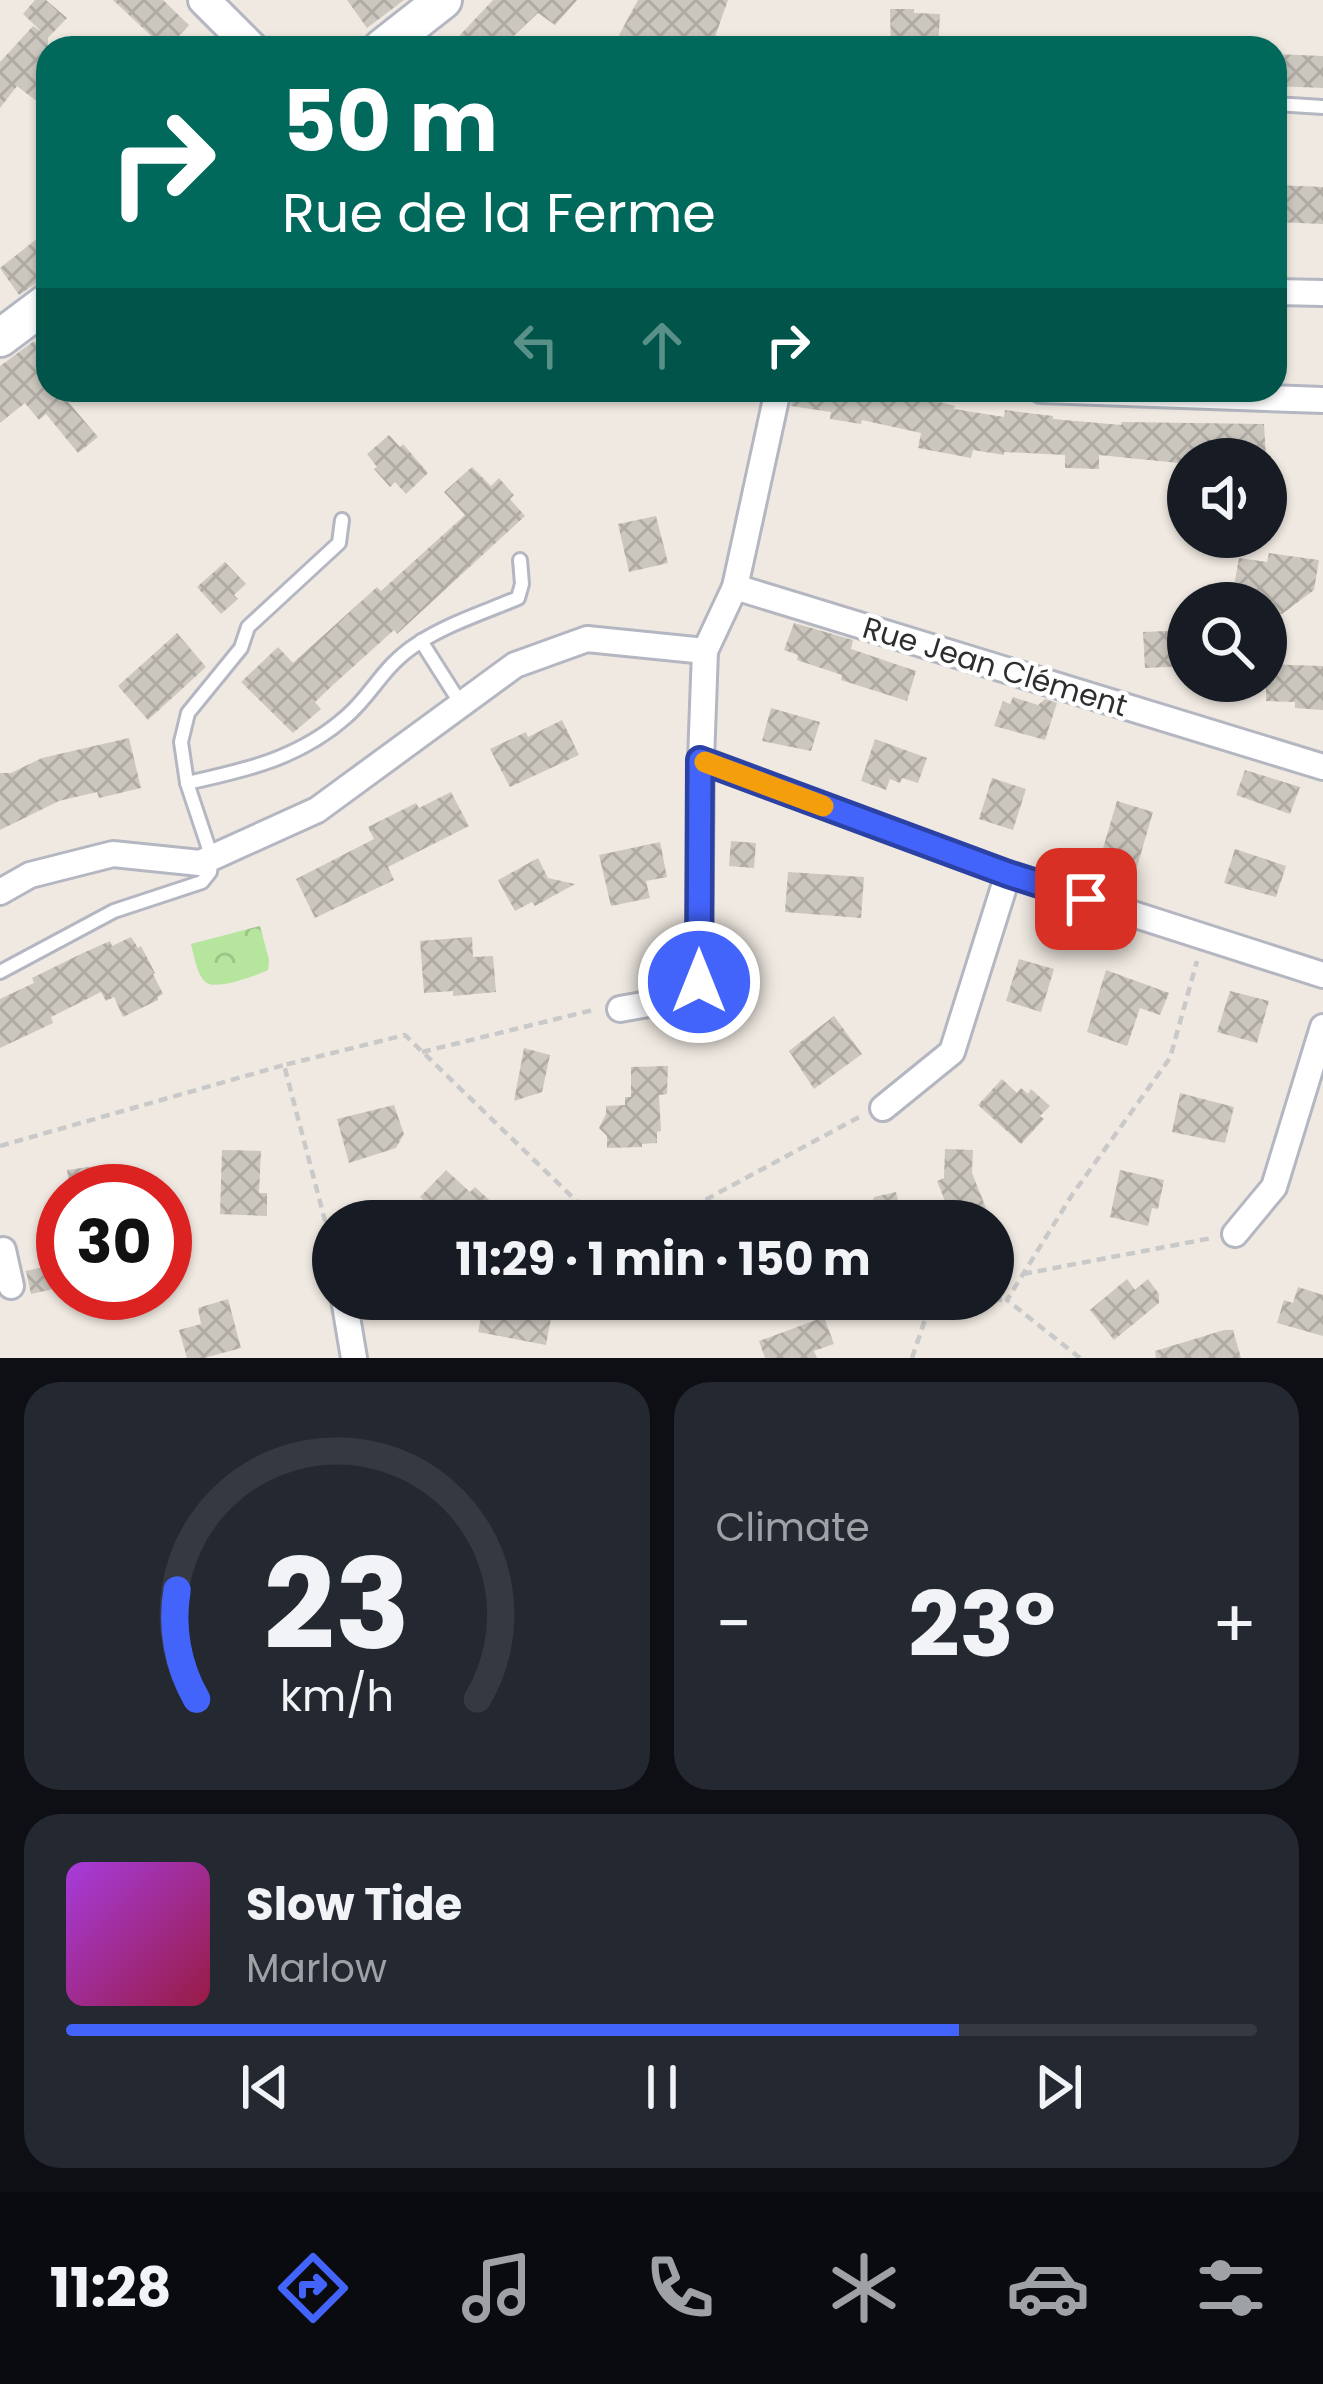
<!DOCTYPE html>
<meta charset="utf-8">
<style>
:root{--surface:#171b24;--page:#242831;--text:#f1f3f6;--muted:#9ea1a6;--line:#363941;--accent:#4264fb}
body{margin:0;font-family:Poppins,sans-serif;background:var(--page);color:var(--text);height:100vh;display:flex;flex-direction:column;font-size:45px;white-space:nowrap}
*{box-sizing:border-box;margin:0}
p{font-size:39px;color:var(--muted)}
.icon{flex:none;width:66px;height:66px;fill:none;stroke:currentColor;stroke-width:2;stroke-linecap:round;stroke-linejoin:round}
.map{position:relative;height:1358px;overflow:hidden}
.sheet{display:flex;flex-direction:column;gap:24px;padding:24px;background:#0d0f14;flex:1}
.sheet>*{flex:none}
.banner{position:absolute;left:36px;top:36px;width:1251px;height:366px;border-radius:36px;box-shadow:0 3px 9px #0004;background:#00695c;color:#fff;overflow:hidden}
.controls{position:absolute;left:1167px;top:438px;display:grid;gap:24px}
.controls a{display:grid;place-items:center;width:120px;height:120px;border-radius:50%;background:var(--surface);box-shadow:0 3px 9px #0004;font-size:60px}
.speed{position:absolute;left:36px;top:1164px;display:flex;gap:24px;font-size:60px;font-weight:700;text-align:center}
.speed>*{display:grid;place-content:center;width:156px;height:156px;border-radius:50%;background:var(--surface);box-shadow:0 3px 9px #0004;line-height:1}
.speed .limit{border:18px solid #d22;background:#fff;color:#111}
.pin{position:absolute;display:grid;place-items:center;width:102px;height:102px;color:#fff;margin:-51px;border-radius:24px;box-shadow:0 6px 18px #0006}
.me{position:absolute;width:132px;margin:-66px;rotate:0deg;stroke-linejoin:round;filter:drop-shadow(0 0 9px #0008)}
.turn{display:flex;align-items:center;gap:42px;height:252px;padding:0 48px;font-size:54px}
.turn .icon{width:156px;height:156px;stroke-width:2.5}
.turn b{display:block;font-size:84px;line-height:102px}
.lanes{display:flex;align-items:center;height:114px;padding:0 48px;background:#0003;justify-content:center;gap:60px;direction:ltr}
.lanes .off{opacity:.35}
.big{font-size:90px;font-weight:700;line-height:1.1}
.sheet .widget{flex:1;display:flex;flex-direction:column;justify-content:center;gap:18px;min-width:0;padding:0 42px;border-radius:36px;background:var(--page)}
.sheet .dial{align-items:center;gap:0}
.dial svg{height:312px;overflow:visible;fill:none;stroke:var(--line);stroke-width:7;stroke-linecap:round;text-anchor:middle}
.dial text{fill:var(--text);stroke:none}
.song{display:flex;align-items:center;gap:36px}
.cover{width:144px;height:144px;border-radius:18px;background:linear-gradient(135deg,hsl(280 70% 55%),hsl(340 70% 35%))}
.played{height:12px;border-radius:6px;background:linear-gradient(90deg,var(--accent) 75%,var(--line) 75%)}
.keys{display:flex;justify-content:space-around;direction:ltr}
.heat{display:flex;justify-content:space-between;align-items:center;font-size:66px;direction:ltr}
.sheet .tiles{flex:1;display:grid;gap:24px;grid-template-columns:1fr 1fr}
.widget:last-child{grid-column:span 2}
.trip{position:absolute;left:312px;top:1200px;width:702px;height:120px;border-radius:60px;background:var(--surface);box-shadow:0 3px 9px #0004;font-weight:700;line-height:120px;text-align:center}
.menu{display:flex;height:192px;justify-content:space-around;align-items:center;background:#090b0e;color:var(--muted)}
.menu .icon{width:84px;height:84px}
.menu .on{color:var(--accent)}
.menu b{font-size:54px;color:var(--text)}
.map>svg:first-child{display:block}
.forest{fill:url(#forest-crowns)}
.building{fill:url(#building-cross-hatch)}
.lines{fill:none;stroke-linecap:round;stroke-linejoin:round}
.service-casing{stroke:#b4b7c1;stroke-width:18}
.minor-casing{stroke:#b4b7c1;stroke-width:30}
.tertiary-casing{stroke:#b4b7c1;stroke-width:36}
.secondary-casing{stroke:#b4b7c1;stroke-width:42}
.path{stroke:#c9c9c9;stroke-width:4.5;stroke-dasharray:9 6;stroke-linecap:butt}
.service{stroke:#fff;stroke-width:12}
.minor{stroke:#fff;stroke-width:24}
.tertiary{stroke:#fff;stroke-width:30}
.secondary{stroke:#fff;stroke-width:36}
.route-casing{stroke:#2b41a3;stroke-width:30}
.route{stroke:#4264fb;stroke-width:21}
.slow{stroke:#f59e0b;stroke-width:21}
.labels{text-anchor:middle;stroke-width:9;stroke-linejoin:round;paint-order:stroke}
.street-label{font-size:30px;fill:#2e2e2e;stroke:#fff}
</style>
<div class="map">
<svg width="1323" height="1358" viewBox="0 0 1323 1358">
<defs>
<pattern id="forest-crowns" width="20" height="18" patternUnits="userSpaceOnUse" patternTransform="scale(3)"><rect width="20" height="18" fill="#b6e59e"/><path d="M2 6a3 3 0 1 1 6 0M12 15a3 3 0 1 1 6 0" fill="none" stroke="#9dc588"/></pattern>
<pattern id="building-cross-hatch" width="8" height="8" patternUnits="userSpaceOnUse" patternTransform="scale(3)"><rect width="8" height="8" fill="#cbc7bf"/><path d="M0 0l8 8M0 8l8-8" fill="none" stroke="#afaba4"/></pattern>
</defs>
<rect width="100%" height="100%" fill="#efe9e1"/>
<!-- forest -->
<path class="forest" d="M260 926 269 960 268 970C258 975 217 990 207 983 197 977 194 955 191 944Z"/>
<!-- building -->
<g class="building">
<path d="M35 0H46L67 18 48 38V110L17 86 0 108V62L33 26 42 32 23 14Z"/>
<path d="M113 0H163L189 25 168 48H164Z"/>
<path d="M347 0H404L367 28Z"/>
<path d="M493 0H577L555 25 538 13 501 48H472L460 35Z"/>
<path d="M638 0H728L711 48H642L619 35Z"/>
<path d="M890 9H914V13L940 14 938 48H891Z"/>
<path d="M1275 54 1323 56V88L1275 86Z"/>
<path d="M1275 185 1323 187V224L1275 222Z"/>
<path d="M48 230V275L19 295 0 268Z"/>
<path d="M34 341 48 358V390H58L98 437 78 453 46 414 39 420 25 403 0 423V366Z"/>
<path d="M794 390H863L889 394V390H893L955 406 954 409 1004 417 1005 410 1053 416V419L1121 425 1122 422 1264 424 1266 456H1190L1188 464 1099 455V469L1065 468V455L1004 452V455L973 450 971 458 918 448 921 433 862 420 861 424 830 419 831 412 791 406Z"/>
<path d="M389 435 400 447 403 444 428 473 406 494 395 482 390 487 374 469 377 467 367 454Z"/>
<path d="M472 467 491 486 499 478 514 495 510 499 525 516 397 634 394 630 334 684 315 702 321 709 293 733 241 682 278 647 293 663 377 587 381 591 465 515 444 492Z"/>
<path d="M656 516 668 563 629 572 618 524Z"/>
<path d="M1269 553 1319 560 1314 590 1282 614 1266 612 1263 596 1233 592 1239 558 1267 562Z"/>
<path d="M225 562 246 584 234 595 238 599 221 614 197 587Z"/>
<path d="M794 623 853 640 851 649 916 671 907 701 841 680 842 675 797 660 798 655 784 650Z"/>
<path d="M1188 630V666L1145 668 1143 632Z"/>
<path d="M177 633 206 667 148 720 118 686Z"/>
<path d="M1266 664 1323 666V710L1295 708V702L1266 701Z"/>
<path d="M1013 697 1038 705 1045 699 1057 703 1045 740 994 726 1003 701 1010 704Z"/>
<path d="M771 708 820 722 811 751 762 741Z"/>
<path d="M562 720 579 755 510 787 490 749 526 732 528 737Z"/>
<path d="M129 738 141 788 99 798 97 792 59 801 0 830V773H11L42 758Z"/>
<path d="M875 739 927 758 918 783 902 778 900 783 890 779 886 790 861 781Z"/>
<path d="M1245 770 1300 787 1290 814 1236 795Z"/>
<path d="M992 778 1026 789 1013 830 979 819Z"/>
<path d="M451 792 469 826 388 867 394 880 315 918 296 879 374 839 368 827 416 803 419 808Z"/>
<path d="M1117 801 1153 812 1137 867 1101 855Z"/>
<path d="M731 841 756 843 754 868 729 866Z"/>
<path d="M660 842 667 877 646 881 650 898 611 906 599 855Z"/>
<path d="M1235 849 1286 866 1276 897 1224 883Z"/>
<path d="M538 858 548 878 575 884 535 906 532 902 515 911 498 880Z"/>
<path d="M788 872 864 877 861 918 785 912Z"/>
<path d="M131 937 138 948 141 946 155 973 153 974 163 994 157 997 158 1000 123 1017 114 997 106 1001 101 992 51 1017 53 1023 0 1048V999L34 983 32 978 83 953 110 941 112 946Z"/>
<path d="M472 937 473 957 493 956 496 992 453 996V991L424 993 420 941Z"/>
<path d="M1019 959 1054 969 1041 1012 1006 1001Z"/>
<path d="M1106 970 1169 993 1160 1015 1140 1008 1127 1046 1087 1032Z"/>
<path d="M1230 991 1269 1001 1257 1043 1217 1032Z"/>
<path d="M834 1016 862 1054 814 1089 789 1051Z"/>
<path d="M524 1048 550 1055 542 1092 514 1101Z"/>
<path d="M668 1066 667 1094 659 1095 661 1131 657 1132V1143L642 1144V1147L607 1148V1136L599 1128 606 1114V1106L625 1105V1097H631V1067Z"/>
<path d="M1002 1079 1017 1093 1021 1088 1028 1094 1031 1089 1050 1106 1040 1116 1044 1119 1021 1144 978 1105Z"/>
<path d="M1180 1093 1234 1107 1225 1143 1172 1132Z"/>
<path d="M394 1105 404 1134 396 1148 349 1163 337 1119Z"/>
<path d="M945 1149 973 1150 972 1173 988 1213 969 1221H953L937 1181 944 1178Z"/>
<path d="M222 1150 261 1151 259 1193H267V1216L220 1214Z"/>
<path d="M104 1165 108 1191H70L67 1170Z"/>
<path d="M446 1170 470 1192 475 1187 499 1209 487 1221H446L420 1197Z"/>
<path d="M1120 1170 1164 1180 1158 1209 1152 1208 1148 1226 1110 1217Z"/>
<path d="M896 1192 903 1221H865L874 1197Z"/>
<path d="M63 1262V1287L31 1294 26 1271Z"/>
<path d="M1127 1279 1135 1290 1148 1279 1159 1294V1303L1114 1340 1090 1310Z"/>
<path d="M1298 1287 1323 1295V1336L1277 1323 1284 1300 1293 1303Z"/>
<path d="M228 1299 241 1348 204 1358H187L179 1330 201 1324 198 1308Z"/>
<path d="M485 1299H528L530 1302 553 1307 546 1345 478 1332Z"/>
<path d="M824 1317 834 1344 814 1351 817 1358H765L759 1341Z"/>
<path d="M1224 1330H1233L1241 1358H1156L1155 1351Z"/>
</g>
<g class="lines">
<!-- service casing -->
<g class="service-casing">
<g id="service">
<path d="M1275 104 1323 107"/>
<path d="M421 641 461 704"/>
<path d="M187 783C247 770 300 758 347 716 374 692 383 666 417 644 447 624 485 612 518 598L522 584 520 560"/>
<path d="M0 972 114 911 202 882 210 872 212 858 187 783 181 742 188 713 241 648 248 627 339 543 342 520"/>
</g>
</g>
<!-- minor casing -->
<g class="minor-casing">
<g id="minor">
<path d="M1275 292 1323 293"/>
<path d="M778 390 735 587 705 651 701 760 1008 874 1323 975"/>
<path d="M1041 390 1323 400"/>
<path d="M735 587 1323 767"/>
<path d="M0 892 30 875 113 854 200 863 317 810 515 665 587 639 705 651"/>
<path d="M620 1009 665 1001 699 982 701 760"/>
<path d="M883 1108 952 1052 1008 874"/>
<path d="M1235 1234 1274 1187 1323 1027"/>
<path d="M0 1251 3 1250 11 1286"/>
<path d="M344 1299 354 1358"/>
</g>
</g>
<!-- tertiary casing -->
<g class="tertiary-casing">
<path id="tertiary" d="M204 0 252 48"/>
</g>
<!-- secondary casing -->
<g class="secondary-casing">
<g id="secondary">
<path d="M382 48 443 0"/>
<path d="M0 338 48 302"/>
</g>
</g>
<!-- path -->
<g class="path">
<path d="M422 1052 597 1009"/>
<path d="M0 1146 284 1065"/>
<path d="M666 1221 861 1116"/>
<path d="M333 1251 284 1065 405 1035 597 1221"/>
<path d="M1023 1274 1212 1238"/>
<path d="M993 1299 1007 1300"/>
<path d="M912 1358 932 1299"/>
<path d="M1080 1358 1007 1300 1072 1195 1170 1058 1197 961"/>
</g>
<!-- service -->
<use href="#service" class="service"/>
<!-- minor -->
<use href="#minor" class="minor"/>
<!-- tertiary -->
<use href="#tertiary" class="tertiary"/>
<!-- secondary -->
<use href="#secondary" class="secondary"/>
</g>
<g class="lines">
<!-- route casing -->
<g class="route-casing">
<path id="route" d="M699 982 700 760 1008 874 1086 899"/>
</g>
<!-- route -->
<use href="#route" class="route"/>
<!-- slow -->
<path class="slow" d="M705 762 823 806"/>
</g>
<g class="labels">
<!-- street labels -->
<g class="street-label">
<text transform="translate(995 667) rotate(17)" y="10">Rue Jean Clément</text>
</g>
</g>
</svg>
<div class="controls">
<a><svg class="icon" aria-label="sound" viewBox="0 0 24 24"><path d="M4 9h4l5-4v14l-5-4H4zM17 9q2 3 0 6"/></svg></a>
<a><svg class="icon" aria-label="search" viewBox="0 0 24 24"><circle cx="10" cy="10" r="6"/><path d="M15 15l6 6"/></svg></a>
</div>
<div class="speed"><div class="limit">30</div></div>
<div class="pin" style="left:1086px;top:899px;background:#d93025"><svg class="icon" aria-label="arrive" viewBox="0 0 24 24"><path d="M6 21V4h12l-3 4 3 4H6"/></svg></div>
<svg class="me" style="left:699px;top:982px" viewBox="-20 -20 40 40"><circle r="17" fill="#4264fb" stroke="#fff" stroke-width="3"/><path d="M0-11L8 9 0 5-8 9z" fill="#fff"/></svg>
<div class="trip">11:29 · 1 min · 150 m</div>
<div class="banner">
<div class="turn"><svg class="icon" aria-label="right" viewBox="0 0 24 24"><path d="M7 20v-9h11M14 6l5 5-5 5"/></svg><div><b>50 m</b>Rue de la Ferme</div></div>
<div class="lanes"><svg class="icon off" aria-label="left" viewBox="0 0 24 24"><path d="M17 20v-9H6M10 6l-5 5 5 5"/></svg><svg class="icon off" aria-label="ahead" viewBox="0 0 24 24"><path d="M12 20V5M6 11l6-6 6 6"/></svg><svg class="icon" aria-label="right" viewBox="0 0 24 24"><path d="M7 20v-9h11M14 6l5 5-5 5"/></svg></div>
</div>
</div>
<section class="sheet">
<div class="tiles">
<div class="widget dial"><svg viewBox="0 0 100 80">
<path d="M14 69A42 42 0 1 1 86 69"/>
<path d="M14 69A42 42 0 0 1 9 41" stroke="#4264fb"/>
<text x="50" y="56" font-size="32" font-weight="700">23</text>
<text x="50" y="72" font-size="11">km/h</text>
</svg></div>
<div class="widget"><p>Climate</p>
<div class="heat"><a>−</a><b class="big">23°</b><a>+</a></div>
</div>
<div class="widget">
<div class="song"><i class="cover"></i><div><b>Slow Tide</b><p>Marlow</p></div></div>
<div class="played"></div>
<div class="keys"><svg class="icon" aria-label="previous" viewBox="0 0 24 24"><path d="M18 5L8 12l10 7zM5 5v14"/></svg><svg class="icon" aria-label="pause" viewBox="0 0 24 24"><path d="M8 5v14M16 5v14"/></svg><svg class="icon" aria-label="next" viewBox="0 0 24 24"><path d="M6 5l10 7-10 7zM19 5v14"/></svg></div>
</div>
</div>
</section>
<nav class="menu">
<b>11:28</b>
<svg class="icon on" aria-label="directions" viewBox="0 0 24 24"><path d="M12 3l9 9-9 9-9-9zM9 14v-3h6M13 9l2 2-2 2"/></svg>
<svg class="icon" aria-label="music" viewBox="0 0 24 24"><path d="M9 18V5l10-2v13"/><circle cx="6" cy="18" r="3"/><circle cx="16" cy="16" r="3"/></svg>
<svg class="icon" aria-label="phone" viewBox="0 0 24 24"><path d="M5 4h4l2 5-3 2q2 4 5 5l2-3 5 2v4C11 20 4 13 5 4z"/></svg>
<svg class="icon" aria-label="climate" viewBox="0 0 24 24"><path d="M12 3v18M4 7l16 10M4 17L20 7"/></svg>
<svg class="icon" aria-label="car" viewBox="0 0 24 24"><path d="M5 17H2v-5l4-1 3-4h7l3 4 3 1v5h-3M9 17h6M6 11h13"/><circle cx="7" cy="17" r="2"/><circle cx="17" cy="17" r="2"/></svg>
<svg class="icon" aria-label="filters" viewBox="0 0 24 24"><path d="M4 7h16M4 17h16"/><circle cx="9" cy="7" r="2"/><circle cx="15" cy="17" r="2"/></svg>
</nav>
